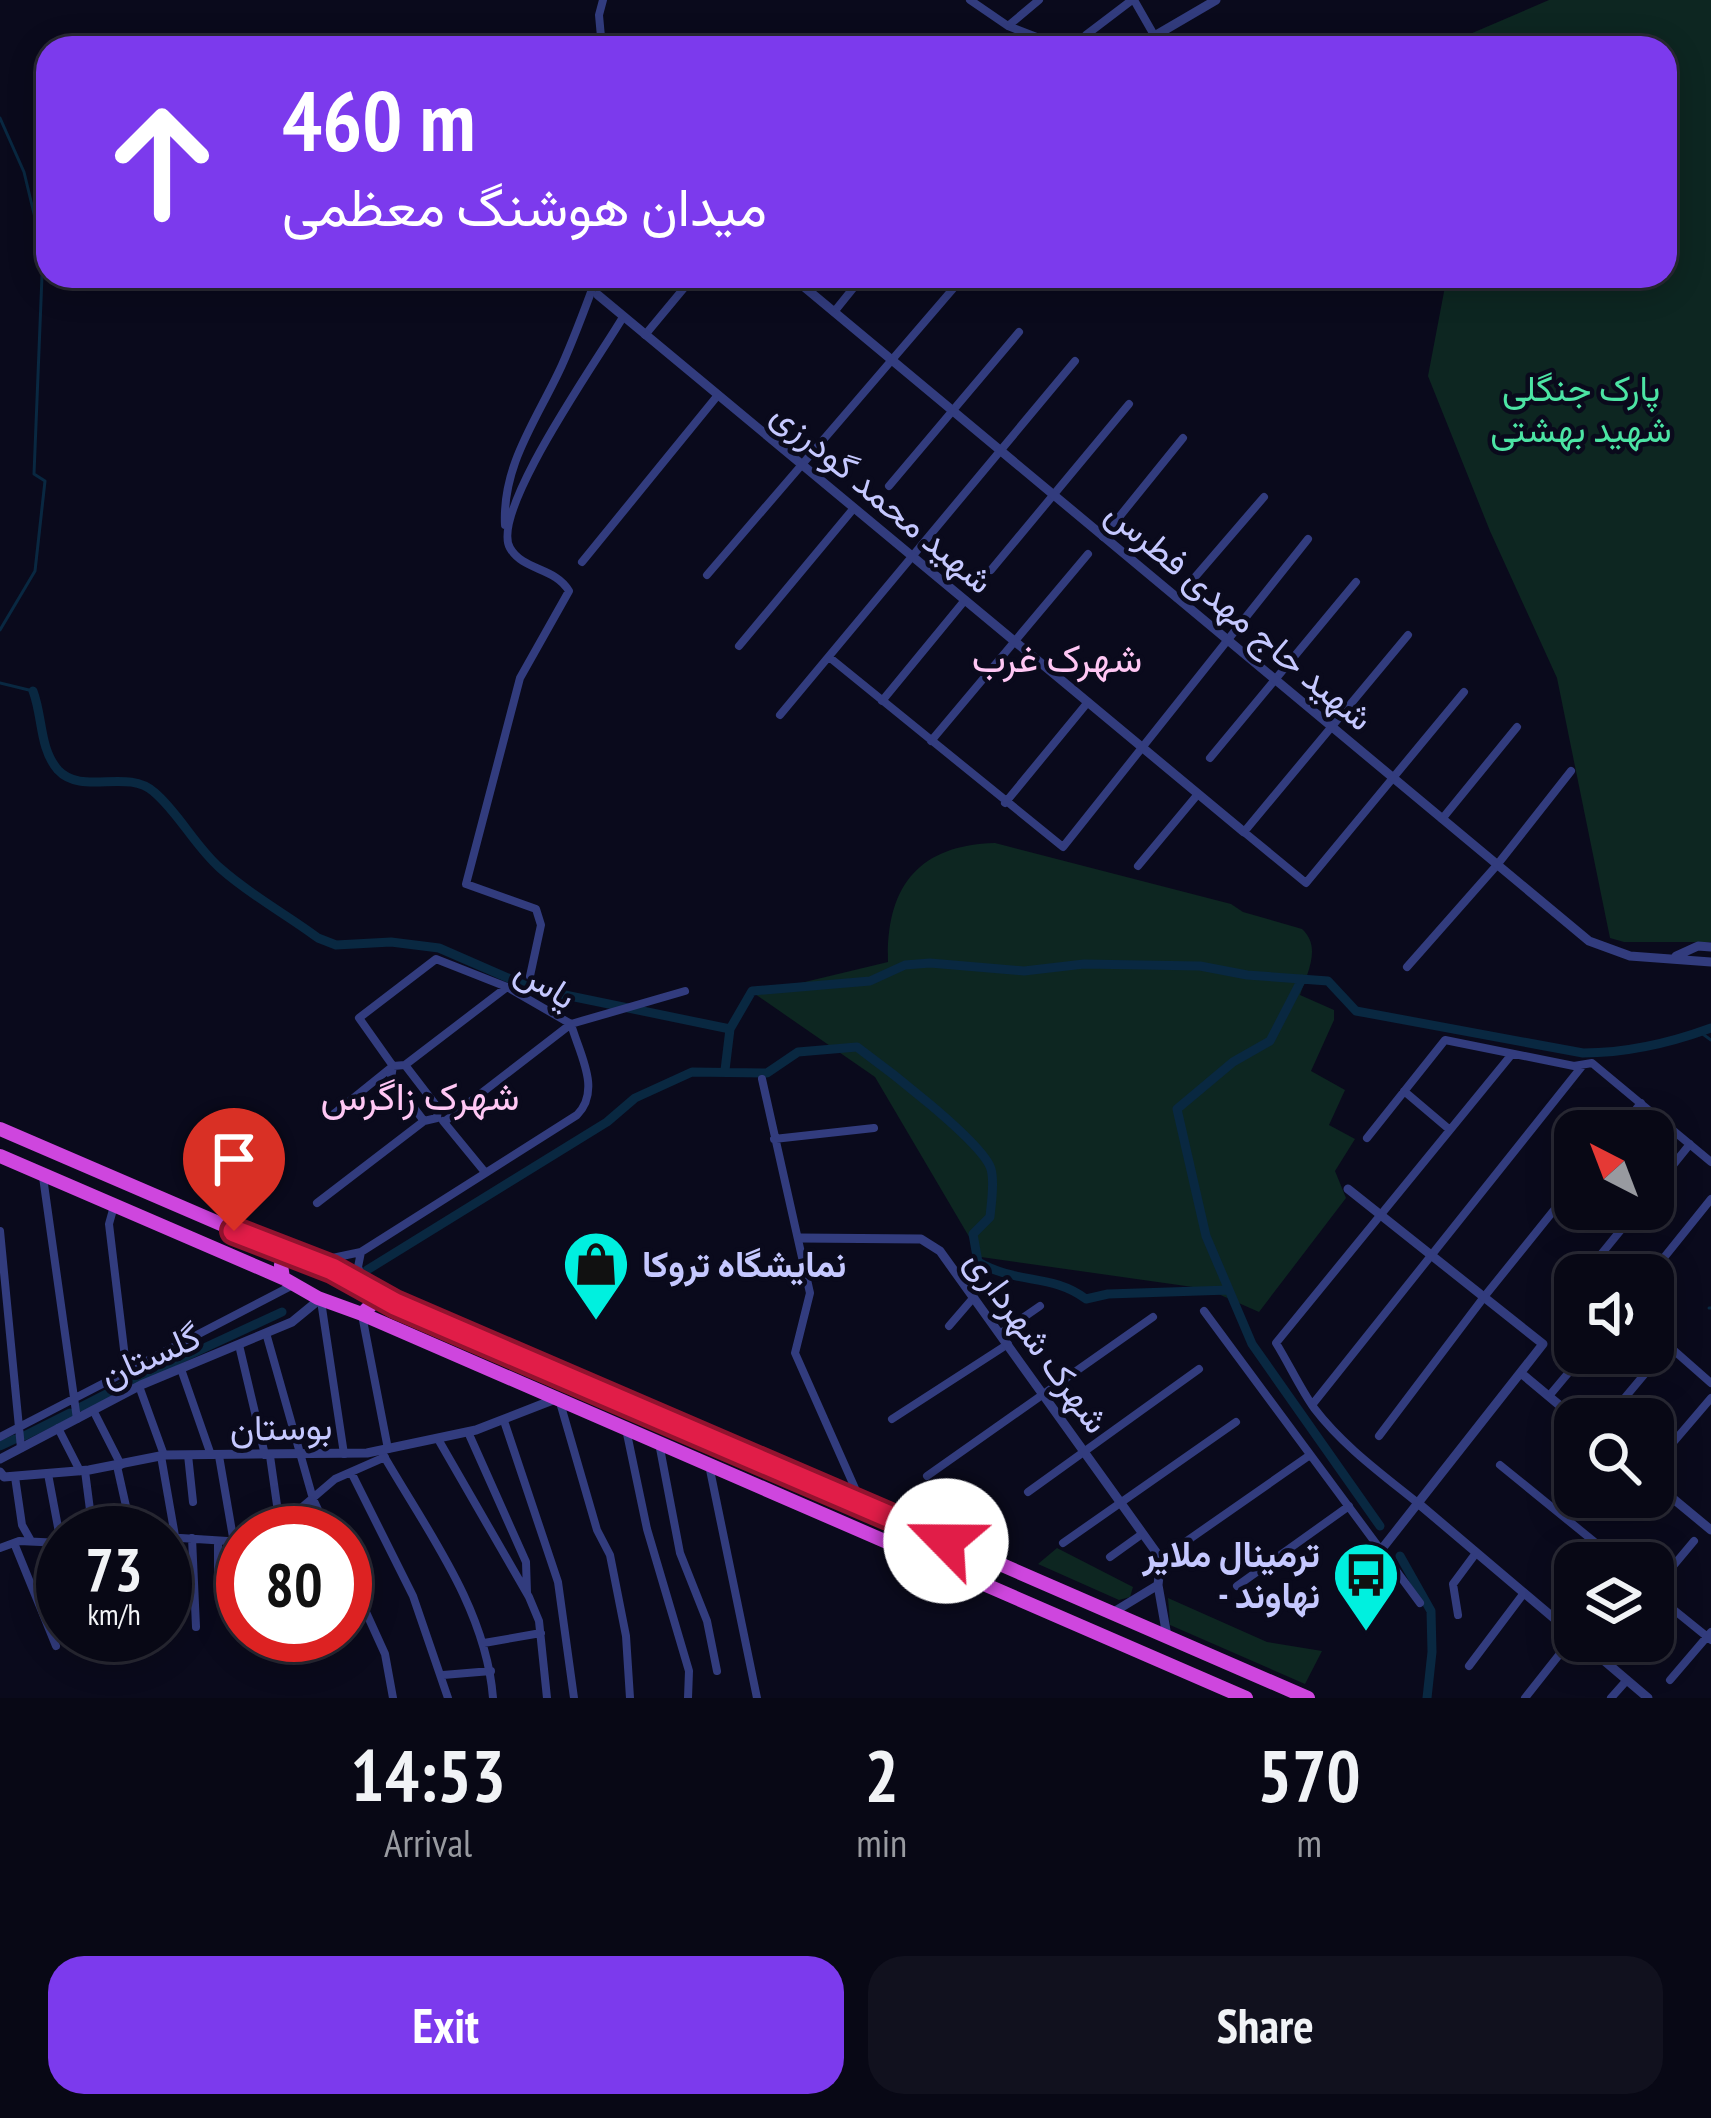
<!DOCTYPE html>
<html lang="en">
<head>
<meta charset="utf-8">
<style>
	:root { --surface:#080815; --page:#11111e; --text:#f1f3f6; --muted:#989aa0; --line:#292934; --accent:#7c3aed }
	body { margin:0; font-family:"PT Sans Narrow",Vazirmatn,sans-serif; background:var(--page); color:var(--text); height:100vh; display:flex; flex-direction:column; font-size:45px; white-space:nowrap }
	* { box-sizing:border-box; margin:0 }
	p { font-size:39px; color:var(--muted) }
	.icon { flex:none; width:66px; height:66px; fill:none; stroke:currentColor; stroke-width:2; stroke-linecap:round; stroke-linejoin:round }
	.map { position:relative; height:1698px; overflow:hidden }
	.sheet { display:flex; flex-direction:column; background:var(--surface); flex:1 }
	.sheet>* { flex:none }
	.guide { position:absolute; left:36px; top:36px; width:1641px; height:252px; border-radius:36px; box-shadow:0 6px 30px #0003,0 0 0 3px var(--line); background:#7c3aed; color:#fff; overflow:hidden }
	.needle { width:78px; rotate:318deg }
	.fabs { position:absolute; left:1554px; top:1110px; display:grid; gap:24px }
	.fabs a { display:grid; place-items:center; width:120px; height:120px; border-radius:24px; background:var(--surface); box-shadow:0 6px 30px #0003,0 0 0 3px var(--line); font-size:60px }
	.speed { position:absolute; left:36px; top:1506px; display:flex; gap:24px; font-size:60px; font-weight:700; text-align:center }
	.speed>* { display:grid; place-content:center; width:156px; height:156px; border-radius:50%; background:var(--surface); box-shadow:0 6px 30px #0003,0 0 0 3px var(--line); line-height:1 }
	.speed small { font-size:30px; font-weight:400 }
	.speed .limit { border:18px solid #d22; background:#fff; color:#111 }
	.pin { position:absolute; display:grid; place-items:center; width:102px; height:102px; color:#fff; margin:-123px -51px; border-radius:50% 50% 50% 0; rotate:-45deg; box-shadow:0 0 12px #0007 }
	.pin .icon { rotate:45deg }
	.me { position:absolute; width:132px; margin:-66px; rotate:293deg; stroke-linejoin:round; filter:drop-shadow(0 0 9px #0008) }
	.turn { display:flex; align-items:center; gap:42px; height:252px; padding:0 48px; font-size:54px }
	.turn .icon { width:156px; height:156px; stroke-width:2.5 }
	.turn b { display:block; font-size:84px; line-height:102px }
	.eta { display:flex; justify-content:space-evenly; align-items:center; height:204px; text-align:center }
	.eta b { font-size:72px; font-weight:800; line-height:84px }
	.cta { display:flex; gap:24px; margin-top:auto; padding:24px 48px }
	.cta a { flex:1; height:138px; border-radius:36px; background:var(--accent); color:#fff; font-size:48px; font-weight:800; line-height:138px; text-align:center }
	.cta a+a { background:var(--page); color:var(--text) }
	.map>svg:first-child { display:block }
	.green { fill:#0d2621 }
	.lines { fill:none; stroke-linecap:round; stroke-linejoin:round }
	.stream { stroke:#092841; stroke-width:3 }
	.canal { stroke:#092841; stroke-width:9 }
	.minor { stroke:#323c7e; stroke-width:8 }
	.tertiary { stroke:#323c7e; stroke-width:9 }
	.trunk { stroke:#ce46de; stroke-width:14 }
	.route-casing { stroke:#92132f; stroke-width:30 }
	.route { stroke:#e11d48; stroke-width:21 }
	.labels { text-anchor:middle; stroke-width:9; stroke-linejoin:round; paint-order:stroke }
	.park-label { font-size:36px; fill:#4ce4a4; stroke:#0a0a1c }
	.street-label { font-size:36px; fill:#c5c8ff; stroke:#0a0a1c }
	.poi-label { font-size:36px; font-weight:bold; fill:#c5c8ff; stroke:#0a0a1c; text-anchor:start }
	.neighbourhood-label { font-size:39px; fill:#ffc7f4; stroke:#0a0a1c }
</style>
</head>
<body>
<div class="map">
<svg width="1711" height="1698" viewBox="0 0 1711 1698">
	<rect width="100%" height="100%" fill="#0a0a1c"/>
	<path class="green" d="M1549 0H1711V942H1624L1610 938 1557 678 1490 531 1428 376 1447 276H1665V48H1468L1470 34Z
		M995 843 1231 904 1243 912 1302 929C1322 947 1307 973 1300 995L1334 1010V1020L1311 1071 1345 1090 1329 1125 1355 1139 1335 1171 1346 1198 1259 1312 1207 1289 981 1257 875 1077 755 994 888 962C886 887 918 845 995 843Z
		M1057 1548 1133 1587 1130 1597 1119 1600 1038 1564Z
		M1168 1598 1267 1642 1322 1651 1305 1684 1170 1625Z"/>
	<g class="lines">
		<path class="stream" d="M0 118 24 172 43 251 34 474 45 481 35 571 0 630
			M0 683 33 691
			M1700 1032 1711 1040
			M1709 1308H1711"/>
		<path class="canal" d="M33 691C43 717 39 748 58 770 82 796 127 768 154 792 178 812 195 846 220 868 250 895 286 914 318 938L336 945 391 942 439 948 531 988 730 1029 752 991 870 981 905 965 930 963 1024 971 1084 964 1200 966 1247 975 1328 981 1356 1011 1583 1053C1627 1053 1670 1043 1711 1028
			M725 1070 730 1029
			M367 1270 607 1122 635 1098 692 1072 767 1073 798 1052 857 1047C883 1066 983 1142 991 1169 995 1183 991 1204 990 1217L973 1234 978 1262C1018 1285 1051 1273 1086 1299L1108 1294 1229 1290 1252 1344 1380 1526
			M1229 1290 1206 1236 1177 1109 1233 1062 1270 1041 1302 979
			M133 1381 282 1312
			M81 1407 122 1386
			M24 1436 70 1413
			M0 1446 15 1439
			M1400 1556 1431 1611 1432 1652 1427 1698"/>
		<path class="minor" d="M970 0 1008 26 1065 48
			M1134 0 1154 35
			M1008 26 1039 0
			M1086 35 1132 0
			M602 48 599 15 603 0
			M834 312 863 276
			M645 335 694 276
			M889 486 1019 332
			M505 525C502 464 538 418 562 365 575 336 586 306 597 276
			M1103 537 1183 438
			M582 562 718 395
			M991 570 1129 404
			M707 575 964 276
			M1177 598 1264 497
			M1408 635 1244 832 1306 883 1464 692
			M739 646 854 508
			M829 657 1063 847 1308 539
			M882 701 965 600
			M780 715 1075 361
			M931 741 1088 554
			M1210 758 1356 582
			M1005 803 1088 702
			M1442 819 1517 727
			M1138 866 1198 794
			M1407 967 1497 865 1571 771
			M530 976 541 925 536 909 466 884 520 678 569 591C555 567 523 571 510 548 489 512 601 355 623 317
			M405 1065 438 1108 437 1118 424 1121 391 1078 393 1066 405 1065 507 987
			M762 1079 810 1293 795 1353 862 1504
			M1404 1091 1450 1130
			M443 1121 484 1171
			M444 1122 571 1024 685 991
			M1619 1131 1641 1103
			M1367 1138 1445 1040 1574 1066 1592 1063 1711 1162
			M774 1139 874 1128
			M43 1177 77 1419
			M1653 1190 1690 1144
			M317 1203 424 1121
			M114 1206 109 1224 129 1391
			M0 1231 21 1448
			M361 1252 358 1267 365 1286
			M318 1261 361 1252 577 1115C602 1090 579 1053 571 1024L507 987 436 959 359 1018 393 1066 331 1116
			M1585 1274 1638 1209
			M1650 1275 1711 1199
			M321 1301 344 1454
			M1204 1311 1420 1603
			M362 1315 388 1449
			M949 1326 974 1297
			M1653 1332 1711 1383
			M266 1333 313 1499 329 1533
			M1001 1333 1040 1306
			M239 1345 265 1455
			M181 1369 211 1455
			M139 1386 164 1455
			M1549 1396 1585 1353
			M559 1399 597 1530 610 1555 626 1636 630 1698
			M1312 1405 1583 1065
			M93 1410 121 1465
			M892 1419 1008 1344
			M1607 1419 1669 1345
			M504 1421 558 1582 574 1698
			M58 1428 80 1471
			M626 1429 647 1529 689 1671 688 1698
			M468 1432 526 1562 527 1593
			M1379 1436 1484 1297 1575 1184
			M0 1437 293 1285
			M438 1439 529 1597 539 1621 547 1698
			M659 1443 680 1553 707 1621 717 1671
			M381 1451C425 1528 486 1607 493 1698
			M188 1455 193 1502
			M161 1456 175 1536
			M219 1456 234 1543
			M270 1456 280 1526
			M709 1465 757 1698
			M1500 1465 1602 1548
			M117 1466 132 1533
			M1653 1466 1711 1398
			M85 1471 93 1533
			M351 1472 413 1596 448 1698
			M48 1474 61 1543
			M927 1476 1153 1317
			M15 1477 22 1525 31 1541
			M1028 1492 1199 1369
			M1419 1504C1382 1474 1343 1446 1314 1408 1300 1388 1289 1364 1276 1343L1512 1054
			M297 1510 303 1533
			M267 1533 280 1526 335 1479 385 1457
			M165 1537 243 1542
			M192 1538 196 1627
			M218 1541V1574
			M14 1543 56 1646
			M1063 1543 1236 1422
			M0 1548 19 1541 62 1543
			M1110 1557 1142 1534
			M1161 1559 1310 1455
			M345 1566 385 1654 393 1698
			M1237 1586 1349 1506
			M1653 1590 1694 1541
			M1653 1593 1711 1640
			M1458 1615 1453 1584 1476 1553
			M99 1635V1640
			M144 1635 145 1639
			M484 1643 541 1633
			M1469 1666 1524 1593
			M443 1675 491 1671
			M1670 1680 1711 1632
			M1525 1698 1574 1636
			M1611 1698 1627 1680"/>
		<path class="tertiary" d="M1134 48 1216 0
			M791 276 1589 941 1630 956 1711 962
			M598 295 1244 832
			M1676 956 1698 946 1711 947
			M1348 1189 1543 1344 1381 1550
			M800 1238 921 1239 940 1251 1161 1559 1158 1585 1167 1636
			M1521 1373 1576 1419
			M0 1459 141 1385 292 1322 320 1299
			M0 1472 4 1477 89 1470 165 1455 367 1453 476 1430 558 1398
			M1653 1482 1711 1530
			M1419 1504 1575 1636
			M1112 1613 1158 1585
			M1581 1641 1648 1698"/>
		<path class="trunk" d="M0 1129 293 1255
			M0 1156 283 1278 318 1298 362 1314 373 1303 372 1291 332 1269 293 1255 281 1265 283 1278
			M372 1291 1308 1698
			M362 1314 1246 1698"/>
	</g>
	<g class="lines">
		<g class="route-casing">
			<path id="route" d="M234 1231 332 1269 395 1304 946 1541"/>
		</g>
		<use href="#route" class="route"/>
	</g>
	<defs>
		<g id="shop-pin" transform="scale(3.45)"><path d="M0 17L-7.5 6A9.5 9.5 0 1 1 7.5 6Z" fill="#00f0df" stroke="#0a0a1c"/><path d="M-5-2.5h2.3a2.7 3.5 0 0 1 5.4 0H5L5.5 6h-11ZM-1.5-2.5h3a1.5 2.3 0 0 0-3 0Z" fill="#111"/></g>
		<g id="bus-pin" transform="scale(3.45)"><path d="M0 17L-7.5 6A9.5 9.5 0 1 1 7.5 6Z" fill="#00f0df" stroke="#0a0a1c"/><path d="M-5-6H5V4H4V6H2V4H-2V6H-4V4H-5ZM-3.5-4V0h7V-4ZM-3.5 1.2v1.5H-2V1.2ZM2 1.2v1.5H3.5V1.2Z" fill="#111"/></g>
	</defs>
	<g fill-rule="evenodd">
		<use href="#shop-pin" x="596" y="1264"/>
		<use href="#bus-pin" x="1366" y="1575"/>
	</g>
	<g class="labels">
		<g class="park-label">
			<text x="1581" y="401">پارک جنگلی<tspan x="1581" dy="41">شهید بهشتی</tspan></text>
		</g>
		<g class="street-label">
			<text transform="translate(883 497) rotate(40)" y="13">شهید محمد گودرزی</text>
			<text transform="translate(1240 615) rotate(40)" y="13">شهید حاج مهدی فطرس</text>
			<text transform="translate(546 983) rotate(32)" y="13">یاس</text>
			<text transform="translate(1038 1341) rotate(54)" y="13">شهرک شهرداری</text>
			<text transform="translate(150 1355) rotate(-24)" y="13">گلستان</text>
			<text transform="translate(281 1427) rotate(-1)" y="13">بوستان</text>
		</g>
		<g class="poi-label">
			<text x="642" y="1277">نمایشگاه تروکا</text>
			<text x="1320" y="1567" text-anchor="end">ترمینال ملایر<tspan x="1320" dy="41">- نهاوند</tspan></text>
		</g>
		<g class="neighbourhood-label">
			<text x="1057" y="672">شهرک غرب</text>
			<text x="420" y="1110">شهرک زاگرس</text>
		</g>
	</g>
</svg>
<div class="fabs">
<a><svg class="needle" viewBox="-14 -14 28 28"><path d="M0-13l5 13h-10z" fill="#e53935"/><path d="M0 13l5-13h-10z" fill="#989aa0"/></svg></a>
<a><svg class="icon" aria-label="sound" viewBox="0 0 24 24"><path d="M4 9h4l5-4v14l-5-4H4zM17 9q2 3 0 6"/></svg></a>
<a><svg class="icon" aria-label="search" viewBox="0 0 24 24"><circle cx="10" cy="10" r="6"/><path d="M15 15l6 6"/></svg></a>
<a><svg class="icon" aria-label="layers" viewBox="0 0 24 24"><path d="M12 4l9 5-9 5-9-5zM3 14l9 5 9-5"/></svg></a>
</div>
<div class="speed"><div>73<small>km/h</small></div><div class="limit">80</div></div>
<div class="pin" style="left:234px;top:1231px;background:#d93025"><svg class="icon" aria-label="arrive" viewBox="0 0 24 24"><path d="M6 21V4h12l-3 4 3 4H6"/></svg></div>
<svg class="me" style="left:946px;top:1541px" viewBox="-20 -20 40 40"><circle r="19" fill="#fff"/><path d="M0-13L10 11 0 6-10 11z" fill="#e11d48"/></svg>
<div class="guide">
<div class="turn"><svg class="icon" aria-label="ahead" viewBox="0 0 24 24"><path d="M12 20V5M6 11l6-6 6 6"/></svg><div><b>460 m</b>میدان هوشنگ معظمی</div></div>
</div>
</div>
<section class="sheet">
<div class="eta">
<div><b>14:53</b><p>Arrival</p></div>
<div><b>2</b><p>min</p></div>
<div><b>570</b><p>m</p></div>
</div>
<div class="cta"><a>Exit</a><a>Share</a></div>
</section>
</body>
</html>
